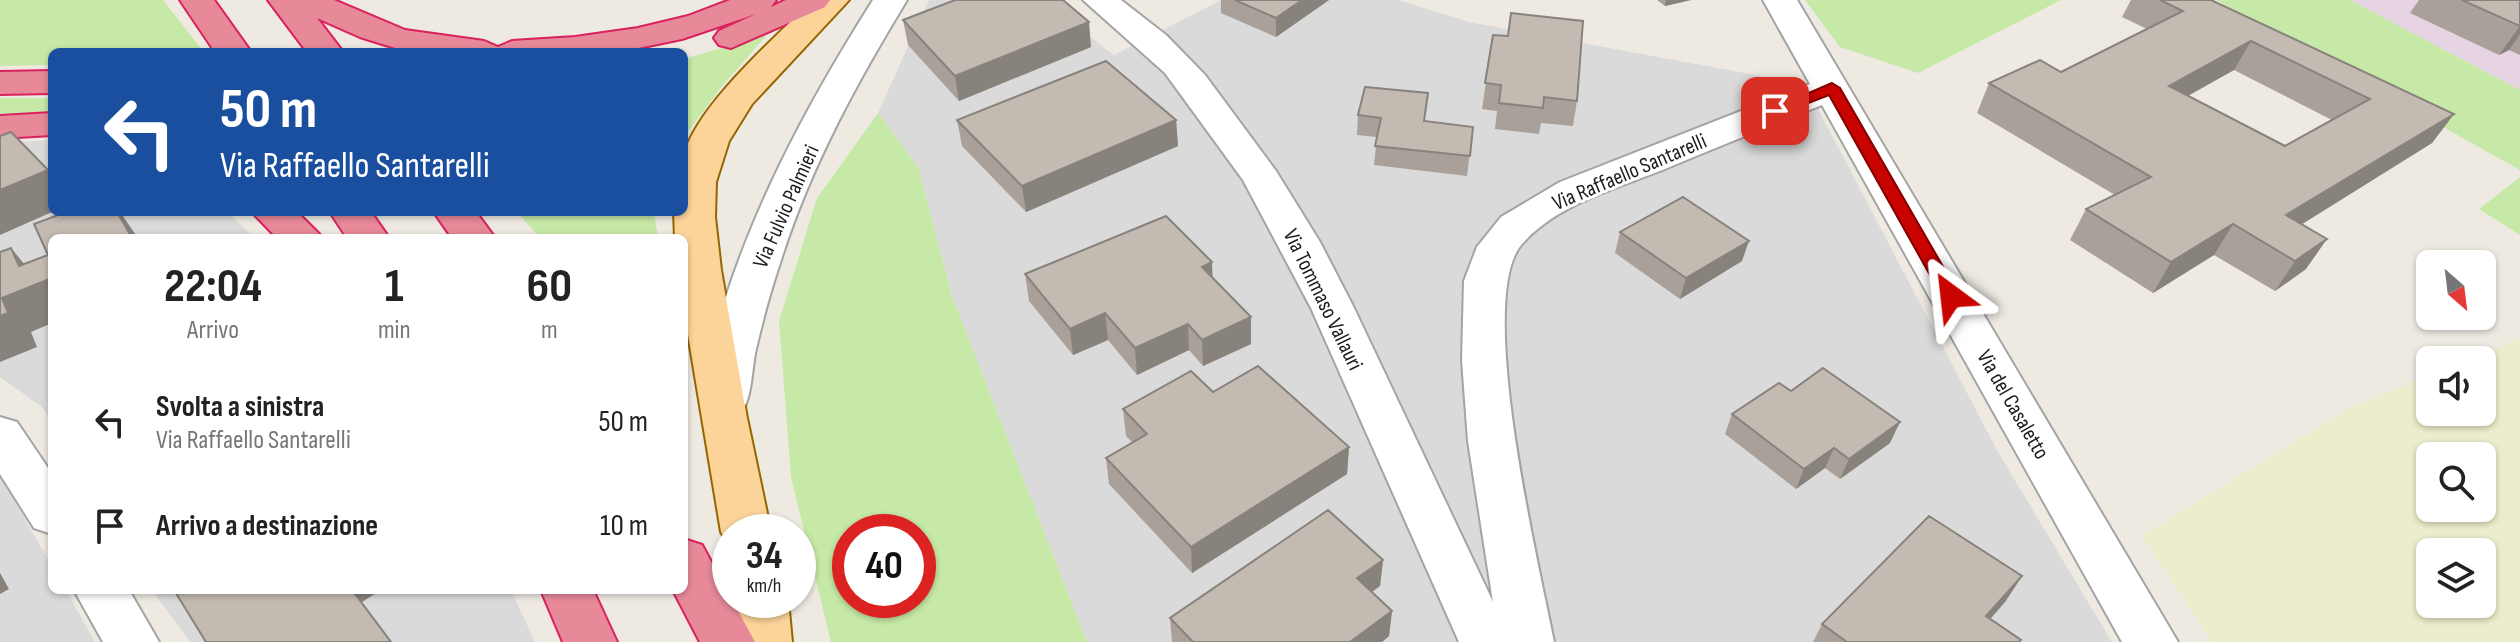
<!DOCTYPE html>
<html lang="it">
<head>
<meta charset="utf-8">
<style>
	:root { --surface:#fff; --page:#f2f2f2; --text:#222; --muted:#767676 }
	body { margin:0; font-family:"Sofia Sans Condensed",sans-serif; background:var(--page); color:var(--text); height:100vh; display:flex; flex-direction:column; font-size:30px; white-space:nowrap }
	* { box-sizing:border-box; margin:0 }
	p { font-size:26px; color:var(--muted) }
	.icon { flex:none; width:44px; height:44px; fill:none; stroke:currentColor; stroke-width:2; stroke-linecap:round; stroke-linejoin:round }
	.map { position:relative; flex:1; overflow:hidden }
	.panel { position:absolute; left:48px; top:234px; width:640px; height:360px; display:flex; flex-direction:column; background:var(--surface); border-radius:12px; box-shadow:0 2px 6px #0004 }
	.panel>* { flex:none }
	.hud { position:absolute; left:48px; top:48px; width:640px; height:168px; border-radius:12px; box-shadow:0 2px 6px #0004; background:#1a4fa0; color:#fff; overflow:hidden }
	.needle { width:52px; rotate:152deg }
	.buttons { position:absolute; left:2416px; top:250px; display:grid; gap:16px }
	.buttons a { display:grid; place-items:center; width:80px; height:80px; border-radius:12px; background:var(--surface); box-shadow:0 2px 6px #0004; font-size:40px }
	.speed { position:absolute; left:712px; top:514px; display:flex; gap:16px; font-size:40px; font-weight:700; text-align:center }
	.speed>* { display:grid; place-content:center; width:104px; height:104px; border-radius:50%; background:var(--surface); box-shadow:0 2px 6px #0004; line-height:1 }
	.speed small { font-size:20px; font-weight:400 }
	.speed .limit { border:12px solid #d22; background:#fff; color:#111 }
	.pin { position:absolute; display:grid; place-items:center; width:68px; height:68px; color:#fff; margin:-34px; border-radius:16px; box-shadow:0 4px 12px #0006 }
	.me { position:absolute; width:88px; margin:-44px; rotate:330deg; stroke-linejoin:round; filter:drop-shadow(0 0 6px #0008) }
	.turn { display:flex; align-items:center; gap:28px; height:168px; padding:0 40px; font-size:36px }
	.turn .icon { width:104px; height:104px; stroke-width:2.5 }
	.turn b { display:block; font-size:56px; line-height:68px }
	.eta { display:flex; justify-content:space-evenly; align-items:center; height:136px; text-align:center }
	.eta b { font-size:48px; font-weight:700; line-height:56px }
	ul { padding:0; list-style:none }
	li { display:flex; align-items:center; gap:24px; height:104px; padding:0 40px }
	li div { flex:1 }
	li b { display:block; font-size:30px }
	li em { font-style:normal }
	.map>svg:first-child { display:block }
	.residential { fill:#dbdada }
	.industrial { fill:#e7d4e3 }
	.farmland { fill:#ebedcd; fill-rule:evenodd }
	.grass { fill:#c7e9a7; fill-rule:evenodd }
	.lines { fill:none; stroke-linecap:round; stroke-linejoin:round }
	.minor-casing { stroke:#a4a4a4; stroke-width:4 }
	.major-casing { stroke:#956600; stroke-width:4 }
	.highway-casing { stroke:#d9225e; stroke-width:4 }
	.minor { fill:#fff; fill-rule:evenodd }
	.major { fill:#fcd399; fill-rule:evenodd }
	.highway { fill:#e78999; fill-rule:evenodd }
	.wall { fill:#a8a099; fill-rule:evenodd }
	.shaded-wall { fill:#88827d }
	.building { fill:#c3bab2; stroke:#88827d; stroke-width:2; fill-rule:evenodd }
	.route { fill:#c90300; stroke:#830200; stroke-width:2 }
	.labels { text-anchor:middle; stroke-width:6; stroke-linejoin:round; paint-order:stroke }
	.street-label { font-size:22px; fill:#1d1d1d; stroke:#fff }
</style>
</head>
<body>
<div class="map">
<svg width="2520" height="642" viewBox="0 0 2520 642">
	<rect width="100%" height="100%" fill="#eeeae2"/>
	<path class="residential" d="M929 0H1041L1114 55 1221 0H1398L1469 22 1805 84 1998 452 2112 642H1087L952 296 918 167 878 113Z
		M52 140V212H227L255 238H52V423L42 407 0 377V143Z
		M0 476 52 566V590H66L95 642H0Z
		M152 590H511L535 642H190Z"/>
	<path class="industrial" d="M2350 0H2520V90Z"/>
	<path class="farmland" d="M2520 338V642H2212L2142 536 2351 407 2430 375V412H2482V360H2466ZM2430 456H2482V508H2430ZM2430 552H2482V604H2430Z"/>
	<path class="grass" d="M0 0H163L204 52H52V65L0 66Z
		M1805 0H2061L1918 73 1840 47Z
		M2216 0H2350L2520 90V170Z
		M767 35 723 85 684 137V59Z
		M0 98H52V115L38 113 0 119Z
		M878 113 918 167 952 296 1087 642H831L791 477 779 321 817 198ZM918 532V600H850V532Z
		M2520 177V235L2479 209Z
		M517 212H654L658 238H540Z"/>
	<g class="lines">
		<g class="minor-casing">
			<path id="minor" d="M873 0H907C857 82 810 168 781 260 771 289 763 319 756 349 751 371 753 394 741 414L725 419 709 414C697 393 708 360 714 337 747 216 806 106 873 0Z
				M1083 0H1121L1166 35 1205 75 1276 171 1320 242 1354 308 1493 602 1468 441 1462 360 1464 281 1477 247 1501 217 1560 182 1810 84 1763 0H1797L2178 642H2122L1822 105C1770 126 1717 147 1665 169 1617 188 1557 204 1522 244 1474 298 1540 569 1554 642H1459L1311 308 1243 180 1165 73Z
				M0 417 17 422 52 474V534L34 528 0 474Z
				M74 590H129L159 642H103Z"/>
		</g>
		<g class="major-casing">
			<path id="major" d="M813 0H849L752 104 729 141 716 182 715 217 721 270 747 418 771 532H730V547L721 532 684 310V238H675L674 212H684C684 195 680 173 684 156 695 107 777 36 813 0Z
				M734 600H788L792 642H738Z"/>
		</g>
		<g class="highway-casing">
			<path id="highway" d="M180 0H214L251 52H215Z
				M268 0H334L405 30 484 41 498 47 512 41 575 37 638 28 688 16 730 0H776L771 7 786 0H830L825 7 731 48 719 45 714 38 719 31 756 14 682 39 619 52H408L360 37 317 18 343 52H307Z
				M52 71V93L0 94V72Z
				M52 113V135L0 138V116Z
				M252 212H297L323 238H277Z
				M330 212H371L389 238H347Z
				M434 212H476L495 238H452Z
				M684 539 702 545 755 642H700L673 590H684Z
				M541 590H593L617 642H563Z"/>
		</g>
		<use href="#minor" class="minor"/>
		<use href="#major" class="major"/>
		<use href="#highway" class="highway"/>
	</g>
	<path class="wall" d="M1221 0H1329L1276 37 1221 13Z
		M1657 0H1691L1665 6Z
		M2131 0H2211L2454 114 2432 143 2301 224 2306 269 2275 291 2214 255 2153 293 2070 240 2086 209 2115 195 1977 113 1989 83 2061 72 2147 29 2122 17ZM2234 70 2332 120 2285 146 2188 96Z
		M2419 0H2520V55L2509 50 2499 55 2410 13Z
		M903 20 1091 47 959 101 908 45Z
		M1493 35 1577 101 1573 126 1541 123 1539 134 1495 129 1497 111 1482 109Z
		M1358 115 1473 127 1467 176 1374 165 1377 137 1357 135Z
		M957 120H1176L1178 146 1026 212 962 146Z
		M1620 232 1742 261 1680 299 1615 253Z
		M1025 274 1212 277 1251 344 1203 366 1189 350 1137 375 1108 340 1073 355 1029 301Z
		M1791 391 1890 443 1840 479 1825 468 1796 489 1725 434 1732 414Z
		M1213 392 1349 447 1347 474 1192 573 1109 484 1106 458 1132 442 1126 436 1123 409Z
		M1383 560 1380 586 1372 592 1392 611 1389 636 1382 642H1172L1170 618Z
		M2022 576 2005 602 1990 619 2019 642H1813L1822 624Z"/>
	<path class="shaded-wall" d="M1302 0H1329L1276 37V18Z
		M1666 0H1691L1665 6Z
		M1089 22 1091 47 959 101 955 76Z
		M2520 26V34L2509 50 2499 55Z
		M2251 41 2234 70 2153 115 2169 86Z
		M2454 114 2432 143 2267 246 2286 215Z
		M1176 120 1178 146 1026 212 1022 186Z
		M48 170 52 175V212L0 235V190Z
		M117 212H120L138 238H132Z
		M2233 224 2214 255 2153 293 2171 262Z
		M2327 239 2306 269 2275 291 2295 261Z
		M1749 241 1742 261 1680 299 1686 278Z
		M11 248 39 282 52 278V323L31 332 37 347 0 362V316L2 298 19 266Z
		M1212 262 1213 289 1202 267Z
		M1105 313 1108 340 1073 355 1070 329Z
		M1251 317V344L1203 366 1202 340Z
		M1188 324 1189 350 1137 375 1135 348Z
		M1900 422 1890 443 1840 479 1849 459Z
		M1349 447 1347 474 1192 573 1191 547Z
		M1834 448 1825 468 1796 489 1804 469Z
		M1383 560 1380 586 1355 604 1357 578Z
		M0 573 9 589 0 594Z
		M2022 576 2005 602 1970 642 1986 616Z
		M352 590H377L378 592 362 602 392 642Z
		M1392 611 1389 636 1382 642H1350Z"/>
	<path class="building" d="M955 0H1063L1089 22 955 76 903 20Z
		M1235 0H1302L1276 18Z
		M2160 0H2211L2454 114 2286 215 2327 239 2295 261 2233 224 2171 262 2086 209 2151 177 1989 83 2040 60 2061 72 2183 11ZM2251 41 2370 99 2285 146 2169 86Z
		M2462 0H2520V26Z
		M1511 13 1583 21 1577 101 1544 97 1543 108 1499 103 1501 85 1485 83 1493 35 1508 36Z
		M1106 61 1176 120 1022 186 957 120Z
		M1365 87 1428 93 1424 121 1473 127 1470 156 1375 146 1381 118 1358 115Z
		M11 132 48 170 0 190V136Z
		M1683 197 1749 241 1686 278 1620 232Z
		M66 212H117L132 238H52V278L2 298 8 313 0 316V252L11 248 19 266 48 255 34 224Z
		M1166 216 1212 262 1202 267 1251 317 1202 340 1188 324 1135 348 1105 313 1070 329 1025 274Z
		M1258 366 1349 447 1191 547 1106 458 1147 434 1123 409 1191 371 1213 392Z
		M1823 368 1900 422 1849 459 1834 448 1804 469 1732 414 1779 383 1791 391Z
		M1328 510 1383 560 1357 578 1392 611 1350 642H1193L1170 618Z
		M1929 516 2022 576 1986 616 2021 640 2019 642H1847L1822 624Z
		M174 590H352L391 642H206Z"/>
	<path class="route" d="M1832 83 1840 88 1960 296 1957 300H1944L1829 95 1780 114H1770L1767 111Z"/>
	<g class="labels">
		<g class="street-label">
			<text transform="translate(1629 171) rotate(-23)" y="8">Via Raffaello Santarelli</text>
			<text transform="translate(785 206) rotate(-66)" y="8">Via Fulvio Palmieri</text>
			<text transform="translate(1324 299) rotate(64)" y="8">Via Tommaso Vallauri</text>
			<text transform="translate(2014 404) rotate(60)" y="8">Via del Casaletto</text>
		</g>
	</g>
</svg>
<div class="buttons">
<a><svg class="needle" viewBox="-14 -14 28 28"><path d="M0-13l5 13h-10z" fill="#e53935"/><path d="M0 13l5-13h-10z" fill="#767676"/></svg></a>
<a><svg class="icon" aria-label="sound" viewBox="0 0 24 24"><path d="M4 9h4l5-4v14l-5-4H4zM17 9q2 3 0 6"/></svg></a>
<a><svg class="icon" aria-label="search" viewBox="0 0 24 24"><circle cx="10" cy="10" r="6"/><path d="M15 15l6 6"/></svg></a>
<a><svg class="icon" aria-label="layers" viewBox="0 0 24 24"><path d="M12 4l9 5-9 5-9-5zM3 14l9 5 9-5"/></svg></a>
</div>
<div class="speed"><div>34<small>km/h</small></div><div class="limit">40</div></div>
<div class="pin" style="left:1775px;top:111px;background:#d93025"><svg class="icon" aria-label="arrive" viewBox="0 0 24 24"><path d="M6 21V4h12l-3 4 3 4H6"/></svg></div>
<svg class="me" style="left:1951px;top:296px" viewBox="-20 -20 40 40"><path d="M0-17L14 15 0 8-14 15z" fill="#c90300" stroke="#fff" stroke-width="4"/></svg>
<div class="hud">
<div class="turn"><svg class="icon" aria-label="left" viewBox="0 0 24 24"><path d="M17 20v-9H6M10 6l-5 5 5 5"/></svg><div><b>50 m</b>Via Raffaello Santarelli</div></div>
</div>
<section class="panel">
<div class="eta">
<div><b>22:04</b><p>Arrivo</p></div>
<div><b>1</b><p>min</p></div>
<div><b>60</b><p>m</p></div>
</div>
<ul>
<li><svg class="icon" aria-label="left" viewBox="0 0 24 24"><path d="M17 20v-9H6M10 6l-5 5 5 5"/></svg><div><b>Svolta a sinistra</b><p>Via Raffaello Santarelli</p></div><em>50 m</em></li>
<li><svg class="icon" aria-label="arrive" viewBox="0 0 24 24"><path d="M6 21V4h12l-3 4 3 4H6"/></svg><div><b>Arrivo a destinazione</b></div><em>10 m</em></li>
</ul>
</section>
</div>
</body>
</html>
